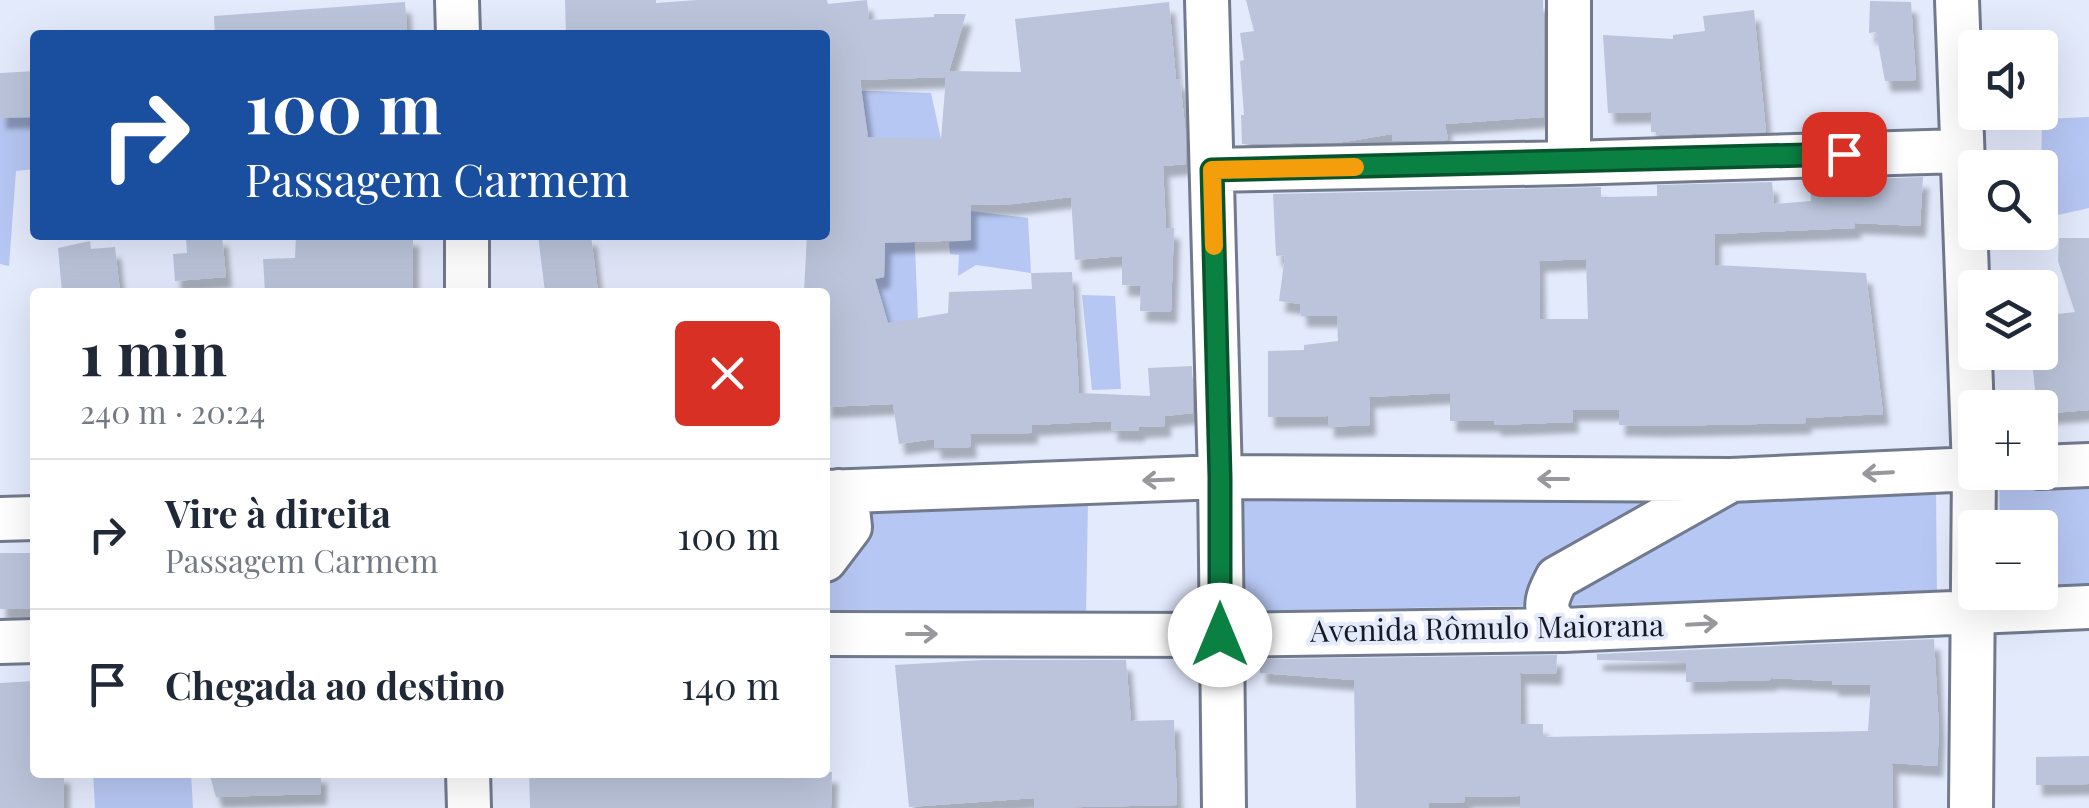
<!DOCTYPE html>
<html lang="pt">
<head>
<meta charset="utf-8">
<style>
	:root { --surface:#fff; --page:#f2f2f3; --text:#1f2937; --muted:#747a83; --line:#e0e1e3 }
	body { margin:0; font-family:"Playfair Display",serif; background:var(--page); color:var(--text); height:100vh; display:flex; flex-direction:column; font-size:38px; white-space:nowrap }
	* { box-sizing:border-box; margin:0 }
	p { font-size:32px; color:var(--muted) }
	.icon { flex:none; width:55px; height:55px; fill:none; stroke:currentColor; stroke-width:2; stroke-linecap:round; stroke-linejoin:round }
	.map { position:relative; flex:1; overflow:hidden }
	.drawer { position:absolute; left:30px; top:288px; width:800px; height:490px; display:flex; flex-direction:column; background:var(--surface); border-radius:10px; box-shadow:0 10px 40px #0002 }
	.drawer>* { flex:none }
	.banner { position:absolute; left:30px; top:30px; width:800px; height:210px; border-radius:10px; box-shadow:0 10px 40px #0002; background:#1a4fa0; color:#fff; overflow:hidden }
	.controls { position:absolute; left:1958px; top:30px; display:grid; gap:20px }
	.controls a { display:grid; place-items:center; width:100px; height:100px; border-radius:10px; background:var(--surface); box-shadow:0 10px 40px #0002; font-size:50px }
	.pin { position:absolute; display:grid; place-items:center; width:85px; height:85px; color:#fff; margin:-42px; border-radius:20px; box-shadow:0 5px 15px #0006 }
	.me { position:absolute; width:110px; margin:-55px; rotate:0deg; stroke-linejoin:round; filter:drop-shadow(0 0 8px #0008) }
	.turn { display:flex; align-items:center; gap:35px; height:210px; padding:0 50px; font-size:45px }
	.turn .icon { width:130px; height:130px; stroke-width:2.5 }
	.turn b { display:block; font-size:70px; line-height:85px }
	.round { display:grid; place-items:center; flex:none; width:105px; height:105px; border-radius:10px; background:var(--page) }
	.overview { display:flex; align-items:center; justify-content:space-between; height:170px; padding:0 50px }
	h1 { font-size:60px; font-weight:700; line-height:75px }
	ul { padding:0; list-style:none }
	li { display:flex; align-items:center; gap:30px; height:150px; padding:0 50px; border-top:2px solid var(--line) }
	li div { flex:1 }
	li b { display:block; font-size:38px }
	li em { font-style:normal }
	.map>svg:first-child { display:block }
	.green { fill:#b6c7f3 }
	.building { fill:#bbc4da; fill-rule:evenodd; filter:url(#shadow) }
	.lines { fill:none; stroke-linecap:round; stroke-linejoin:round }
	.minor-casing { stroke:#727a8e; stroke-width:48 }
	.minor { stroke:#fff; stroke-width:42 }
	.oneway { stroke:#97989c }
	.route-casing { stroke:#07532c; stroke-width:25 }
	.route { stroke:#0b8043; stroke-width:18 }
	.slow { stroke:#f59e0b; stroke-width:18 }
	.labels { text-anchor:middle; stroke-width:8; stroke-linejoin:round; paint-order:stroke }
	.street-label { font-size:30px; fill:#171a22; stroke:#e3eafc }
</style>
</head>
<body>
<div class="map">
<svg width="2089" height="808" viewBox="0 0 2089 808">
	<defs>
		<filter id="shadow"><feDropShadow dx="6" dy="11" stdDeviation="2.5" flood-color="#0004"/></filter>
	</defs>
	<rect width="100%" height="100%" fill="#e3eafc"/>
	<path class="green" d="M842 90 931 93 941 139 840 147Z
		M0 109H35V169L16 171 9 266 0 264Z
		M2089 117V208L2040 219 2042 119Z
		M971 211 1028 218 1031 273 976 265 958 276 959 255 950 254 949 242 971 240Z
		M914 225 918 318 895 334 863 309V281L884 276 885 229Z
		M1082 295 1115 296 1121 389 1092 390Z
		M2089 476V587L2040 588V528L2000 527 1999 477Z
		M1936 486 1937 598 1240 611 1243 488Z
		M1088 501 1086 616H825V505Z
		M93 773H191L193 808H95Z"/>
	<path class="building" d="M565 0H656V3L696 0H827L828 4 867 0 869 20 934 17V14H966L949 71 1021 72 1015 19 1169 2 1176 79H1180L1185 127 1186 164 1163 166 1166 228H1174L1171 312 1140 311 1141 286 1122 285V256L1075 260 1071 197 1014 204 971 205V240L885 243 884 277 875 279 888 323 948 313 949 292 1032 289 1031 273 1072 272 1079 393 1150 396 1148 368 1192 366 1193 413 1165 416V426L1139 427 1138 431 1111 430 1112 421 1032 425V433L970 434 971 447 935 448 934 439 899 444 893 404 825 407V292H804L807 235H825V35H566ZM946 77 941 139 868 137 860 80Z
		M1246 0H1543L1544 117 1445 124 1448 140 1392 141V134L1344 142 1242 144 1241 115H1244L1240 61 1244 60 1240 33 1254 31Z
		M1870 1 1911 2 1916 80 1885 81 1876 32 1869 33Z
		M405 2 407 30 369 32V35H215L214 16Z
		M1754 10 1766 132 1656 135V132H1651V112L1608 113 1603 35 1673 39V35L1705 31 1703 16Z
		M35 71V117L0 118V73Z
		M1923 177 1920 226 1855 223V228L1715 234V265L1866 273 1883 414 1805 418 1806 423 1659 426 1619 425V410H1572L1573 422 1495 425 1494 421H1450V393L1369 397 1370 425 1328 427V416L1268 417V351L1304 350V345L1338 341 1337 316H1301L1300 304 1279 301 1285 255 1276 256 1273 194 1601 187V197L1657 196V185L1772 182 1774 204 1811 201 1810 181ZM1586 259 1588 319H1540L1539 261Z
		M222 235 226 277 175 281 173 254 187 253 186 238Z
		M296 235H413V292H265L263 259 295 258Z
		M538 235H591L598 292H545Z
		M2059 238H2089V410L2040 414V408H2037L2031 352H2040V316L2075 312 2058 261Z
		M90 241 91 249 115 247 120 292H62L58 248Z
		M0 553H35V609H0Z
		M1934 639 1939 730 1937 766 1892 763 1893 808H1520V796L1465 797V802L1429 803V808H1356L1354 680 1260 673V660L1267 659 1557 655 1556 674 1520 673 1521 724H1543V737L1868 731 1871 685H1832V681L1771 678V680L1686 682V662L1597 660V654Z
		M983 660H1126L1131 721 1174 720 1177 805 1035 808 1034 798 909 807 895 665Z
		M35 681V772H64V808H0V683Z
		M2089 756V784L2036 785V757Z
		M209 772H321V794L216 797Z
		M529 772H832L831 808H530Z"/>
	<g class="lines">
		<g class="minor-casing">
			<path id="minor" d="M457 0 458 35
				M1207 0 1220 477 1224 808
				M1957 0 1974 469 1971 808
				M1569 163V0
				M1212 170 1569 163 1961 151
				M467 235V292
				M2040 467 2089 465
				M825 492 1220 477 1731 480 1975 469
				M0 519 35 518
				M825 560 850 527 848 509 838 491
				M1563 630C1541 613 1545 601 1557 578L1726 483
				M825 634 1220 635 1563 630 2089 607
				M0 642 35 641
				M468 772 469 808"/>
		</g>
		<use href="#minor" class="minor"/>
	</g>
	<defs><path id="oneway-shaft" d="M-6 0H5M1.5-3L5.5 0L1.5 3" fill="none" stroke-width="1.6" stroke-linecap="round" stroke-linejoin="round" transform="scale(2.5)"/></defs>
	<g class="oneway">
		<use href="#oneway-shaft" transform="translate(1878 473) rotate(177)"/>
		<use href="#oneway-shaft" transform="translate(1553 479) rotate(-180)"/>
		<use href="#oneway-shaft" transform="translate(1158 480) rotate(178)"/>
		<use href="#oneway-shaft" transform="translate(1702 624) rotate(-3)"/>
		<use href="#oneway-shaft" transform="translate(922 634)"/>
	</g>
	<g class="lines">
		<g class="route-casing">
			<path id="route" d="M1220 635V477L1212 170 1844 154"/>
		</g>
		<use href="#route" class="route"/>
		<path class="slow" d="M1214 246 1212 170 1355 167"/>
	</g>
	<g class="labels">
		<g class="street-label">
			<text transform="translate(1487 629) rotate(-1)" y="10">Avenida Rômulo Maiorana</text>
		</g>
	</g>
</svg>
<div class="controls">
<a><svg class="icon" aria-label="sound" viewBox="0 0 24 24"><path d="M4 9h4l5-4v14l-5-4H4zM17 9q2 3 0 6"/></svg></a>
<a><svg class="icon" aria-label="search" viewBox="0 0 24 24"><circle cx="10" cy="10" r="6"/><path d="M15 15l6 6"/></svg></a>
<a><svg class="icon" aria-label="layers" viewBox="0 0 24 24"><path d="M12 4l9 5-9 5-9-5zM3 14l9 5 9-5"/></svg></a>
<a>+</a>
<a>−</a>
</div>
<div class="pin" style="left:1844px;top:154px;background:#d93025"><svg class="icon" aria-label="arrive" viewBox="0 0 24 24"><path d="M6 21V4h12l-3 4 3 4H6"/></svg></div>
<svg class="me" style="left:1220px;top:635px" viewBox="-20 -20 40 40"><circle r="19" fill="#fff"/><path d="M0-13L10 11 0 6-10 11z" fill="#0b8043"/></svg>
<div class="banner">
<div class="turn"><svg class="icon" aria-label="right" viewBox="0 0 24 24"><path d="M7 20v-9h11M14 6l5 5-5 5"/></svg><div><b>100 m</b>Passagem Carmem</div></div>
</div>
<section class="drawer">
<div class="overview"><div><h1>1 min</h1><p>240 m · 20:24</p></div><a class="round" style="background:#d93025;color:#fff"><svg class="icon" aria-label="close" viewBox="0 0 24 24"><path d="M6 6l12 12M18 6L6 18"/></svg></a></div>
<ul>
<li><svg class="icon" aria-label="right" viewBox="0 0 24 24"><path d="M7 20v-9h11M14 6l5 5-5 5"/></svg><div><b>Vire à direita</b><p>Passagem Carmem</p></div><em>100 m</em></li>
<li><svg class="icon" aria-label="arrive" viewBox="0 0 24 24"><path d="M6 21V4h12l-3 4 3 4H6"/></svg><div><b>Chegada ao destino</b></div><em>140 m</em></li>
</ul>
</section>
</div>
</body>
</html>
